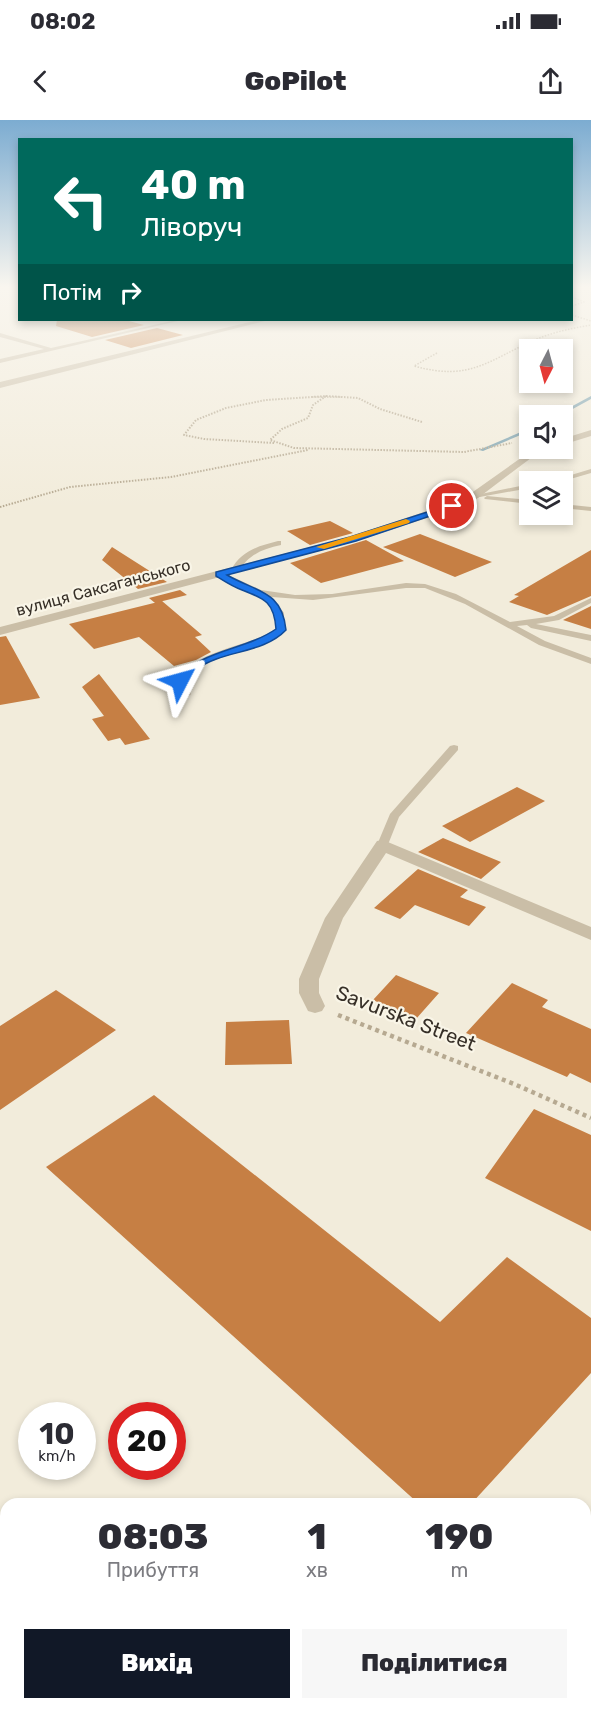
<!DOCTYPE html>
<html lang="uk">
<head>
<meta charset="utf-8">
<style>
	:root { --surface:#fff; --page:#f7f7f7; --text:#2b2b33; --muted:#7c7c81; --accent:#111827 }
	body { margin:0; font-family:Rubik,sans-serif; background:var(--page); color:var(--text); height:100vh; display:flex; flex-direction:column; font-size:22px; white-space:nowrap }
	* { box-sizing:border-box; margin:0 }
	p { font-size:20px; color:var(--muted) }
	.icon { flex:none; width:33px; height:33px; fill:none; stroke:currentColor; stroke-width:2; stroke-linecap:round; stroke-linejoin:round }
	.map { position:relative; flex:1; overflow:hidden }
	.drawer { position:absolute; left:0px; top:1378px; width:591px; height:212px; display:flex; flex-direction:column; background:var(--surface); border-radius:18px 18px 0 0; box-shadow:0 3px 9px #0003 }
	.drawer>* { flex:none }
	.guide { position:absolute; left:18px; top:18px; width:555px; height:183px; border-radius:0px; box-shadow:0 3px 9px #0003; background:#00695c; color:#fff; overflow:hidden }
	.needle { width:39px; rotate:186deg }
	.tools { position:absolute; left:519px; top:219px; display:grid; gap:12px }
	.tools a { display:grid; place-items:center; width:54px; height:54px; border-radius:0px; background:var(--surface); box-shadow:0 3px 9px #0003; font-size:30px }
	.speed { position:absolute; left:18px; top:1282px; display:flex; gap:12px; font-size:30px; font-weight:700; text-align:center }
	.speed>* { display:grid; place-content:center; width:78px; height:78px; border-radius:50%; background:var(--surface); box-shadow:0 3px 9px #0003; line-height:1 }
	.speed small { font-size:15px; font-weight:400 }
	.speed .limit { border:9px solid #d22; background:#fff; color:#111 }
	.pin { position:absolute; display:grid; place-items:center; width:51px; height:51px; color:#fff; margin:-26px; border:3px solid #fff; border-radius:50%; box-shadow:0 2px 6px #0007 }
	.me { position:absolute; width:66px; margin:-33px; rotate:51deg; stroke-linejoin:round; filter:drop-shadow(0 0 4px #0008) }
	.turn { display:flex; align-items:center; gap:21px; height:126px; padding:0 24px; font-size:27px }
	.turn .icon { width:78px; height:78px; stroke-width:2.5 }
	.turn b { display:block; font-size:42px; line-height:51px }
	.then { display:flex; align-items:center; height:57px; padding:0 24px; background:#0003; gap:12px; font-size:22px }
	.eta { display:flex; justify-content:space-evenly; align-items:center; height:102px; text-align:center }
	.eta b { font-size:36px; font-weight:800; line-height:42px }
	.primary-button { display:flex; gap:12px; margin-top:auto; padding:12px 24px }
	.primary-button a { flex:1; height:69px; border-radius:0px; background:var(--accent); color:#fff; font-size:24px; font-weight:800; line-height:69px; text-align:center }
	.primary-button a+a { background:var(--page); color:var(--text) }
	.status { display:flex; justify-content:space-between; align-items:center; height:42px; padding:0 30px; background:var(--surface); direction:ltr }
	.status svg { height:16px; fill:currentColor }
	header { display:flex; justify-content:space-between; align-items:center; height:78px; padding:0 24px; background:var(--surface); font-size:27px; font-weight:800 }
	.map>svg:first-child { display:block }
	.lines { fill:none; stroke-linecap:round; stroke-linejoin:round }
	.stream { fill:#7aa1af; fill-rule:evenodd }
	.building { fill:#c67f44 }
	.path-far2 { stroke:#b6a991; stroke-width:1.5; stroke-dasharray:1.5 1.5; stroke-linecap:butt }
	.path-far1 { stroke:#b6a991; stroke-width:2; stroke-dasharray:1.5 1.5; stroke-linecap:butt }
	.path { stroke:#b6a991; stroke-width:4.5; stroke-dasharray:4 4; stroke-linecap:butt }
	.lane { fill:#cabea7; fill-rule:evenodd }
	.street { fill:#cabea7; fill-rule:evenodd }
	.route { fill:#1a73e8; stroke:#114b97; stroke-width:1.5 }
	.slow { fill:#f59e0b }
	.labels { text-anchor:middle; stroke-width:4.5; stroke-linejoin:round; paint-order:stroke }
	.far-street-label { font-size:16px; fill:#362f27; stroke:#f9f5e7 }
	.street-label { font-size:20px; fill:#362f27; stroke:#f9f5e7 }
</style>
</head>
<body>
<div class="status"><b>08:02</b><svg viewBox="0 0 49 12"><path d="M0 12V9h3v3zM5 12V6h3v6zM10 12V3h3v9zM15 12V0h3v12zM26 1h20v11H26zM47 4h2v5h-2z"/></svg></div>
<header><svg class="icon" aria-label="back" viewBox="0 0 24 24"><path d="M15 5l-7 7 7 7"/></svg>GoPilot<svg class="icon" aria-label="share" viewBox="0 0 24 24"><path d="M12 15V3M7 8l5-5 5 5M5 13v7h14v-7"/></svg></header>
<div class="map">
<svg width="591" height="1589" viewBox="0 0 591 1589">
	<rect width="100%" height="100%" fill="#f2ecdb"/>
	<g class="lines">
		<path class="stream" d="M591 276V279L560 296H554Z
			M530 308V311L483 331 479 330Z"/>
	</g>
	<path class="building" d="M57 200H125L144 205 92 217 56 206Z
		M157 208 183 215 131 228 105 220Z
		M330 401 353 413 310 425 287 411Z
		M420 414 492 442 455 457 383 427Z
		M366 420 404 441 321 463 290 443Z
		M112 427 167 462 138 469 102 440Z
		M591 430V476L547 495 509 482 519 476 514 475Z
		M180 470 187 475 155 483 149 478Z
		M162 481 202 515 195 517 211 532 196 540 174 546 139 517 94 529 69 504Z
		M591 486V509L563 500Z
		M6 516 40 578 0 585V517Z
		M99 554 150 619 125 625 120 618 108 621 92 599 104 596 82 567Z
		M517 667 545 681 470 722 442 706Z
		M443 718 501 742 481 759 418 732Z
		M418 749 468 770 460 777 486 787 469 806 415 785 400 799 374 788Z
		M396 855 439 873 416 899 373 880Z
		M512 863 548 880 542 887 591 909V963L570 953 567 957 466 913Z
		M56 870 116 910 0 990V906Z
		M289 900 292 944 225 945 226 902Z
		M154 975 440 1202 507 1137 591 1198V1253L471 1384H419L46 1047Z
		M534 989 591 1015V1111L485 1058Z"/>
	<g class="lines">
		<path class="path-far2" d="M572 177 584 182 572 186
			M572 195 591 201
			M437 233 414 246C471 262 488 240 537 219 554 212 573 208 591 205
			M312 277H342"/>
		<path class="path-far1" d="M326 276 313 285 308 298 282 309 270 320 294 328 464 332 512 323
			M274 323 204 319 184 315 196 300 226 288 266 280 327 276 358 278 380 289 422 302
			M0 387 70 367 171 357 308 330"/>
		<path class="path" d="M338 895 514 964 591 998"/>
		<path class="lane" d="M176 200H182L0 243V239L44 229 0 217V213L51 228Z
			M591 349V353L560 362H548Z
			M530 364V368L474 378 471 376Z
			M487 376 530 380V384L485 379 484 378Z
			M562 384 591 387V391L562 388Z
			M278 421H281V425C262 429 248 435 238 452L231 450C241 431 258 426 278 421Z
			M216 452H222L261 470 295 475 332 474 406 463 425 464 456 474 510 502 554 496 591 478V483L559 500 536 504 591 515V521L531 508 527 505 517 506 545 521 591 538V544L539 525 465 484 425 468H406L313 480 272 477 284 493V512C252 531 210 532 185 561L191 574 189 576H183L175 561C200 528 243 529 277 509L276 493 262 475 236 466 216 456Z
			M454 625 458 626V630L399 697 387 727H379L377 725 390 694 450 626Z
			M208 1584H232L230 1589H206Z
			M434 1584H460L462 1589H436Z"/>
		<path class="street" d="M258 200H269L0 268V262Z
			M591 310V316L562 325V319Z
			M535 328H548L535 335 478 378 456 388 357 421 0 515V507L349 417 448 384 470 374Z
			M383 720 591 807V820L386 733 343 798 319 859V873L325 886 322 891 315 893 308 891 299 873V859L325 798 377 721Z"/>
	</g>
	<linearGradient id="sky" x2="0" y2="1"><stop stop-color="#7cacd1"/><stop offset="0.43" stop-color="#f9f6ef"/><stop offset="1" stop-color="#f9f6ef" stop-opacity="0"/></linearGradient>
	<rect width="591" height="388" fill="url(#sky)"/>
	<path class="route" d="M452 384 454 385V388L356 421 227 455C256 472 282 470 286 510 263 534 223 530 197 549 192 553 188 559 184 563L175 561C201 529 244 531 276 509 274 482 265 479 242 470 233 467 224 461 216 456V452L350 417Z"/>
	<path class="slow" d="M406 399 410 401 409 403 324 429 316 427Z"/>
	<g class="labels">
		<g class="far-street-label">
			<text transform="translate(103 467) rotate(-15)" y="6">вулиця Саксаганського</text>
		</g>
		<g class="street-label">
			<text transform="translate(406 898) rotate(21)" y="7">Savurska Street</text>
		</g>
	</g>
</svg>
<div class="tools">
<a><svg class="needle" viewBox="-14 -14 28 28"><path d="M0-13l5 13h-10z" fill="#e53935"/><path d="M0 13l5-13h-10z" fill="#7c7c81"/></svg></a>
<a><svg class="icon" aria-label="sound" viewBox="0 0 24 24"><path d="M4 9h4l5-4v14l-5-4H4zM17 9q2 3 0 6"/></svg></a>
<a><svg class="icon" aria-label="layers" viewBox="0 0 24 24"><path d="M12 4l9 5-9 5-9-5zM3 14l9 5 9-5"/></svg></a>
</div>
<div class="speed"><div>10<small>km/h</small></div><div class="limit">20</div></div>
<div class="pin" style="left:452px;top:386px;background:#d93025"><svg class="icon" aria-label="arrive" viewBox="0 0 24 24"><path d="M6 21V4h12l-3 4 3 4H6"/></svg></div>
<svg class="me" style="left:180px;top:561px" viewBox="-20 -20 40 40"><path d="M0-17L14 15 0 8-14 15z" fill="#1a73e8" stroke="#fff" stroke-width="4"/></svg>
<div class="guide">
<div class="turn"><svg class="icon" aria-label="left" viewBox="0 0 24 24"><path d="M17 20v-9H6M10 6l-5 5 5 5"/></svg><div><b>40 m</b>Ліворуч</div></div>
<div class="then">Потім<svg class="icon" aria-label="right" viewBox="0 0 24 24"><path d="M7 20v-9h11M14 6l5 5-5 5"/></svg></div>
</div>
<section class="drawer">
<div class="eta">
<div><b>08:03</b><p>Прибуття</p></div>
<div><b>1</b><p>хв</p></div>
<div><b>190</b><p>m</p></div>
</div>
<div class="primary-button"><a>Вихід</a><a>Поділитися</a></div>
</section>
</div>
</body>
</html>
